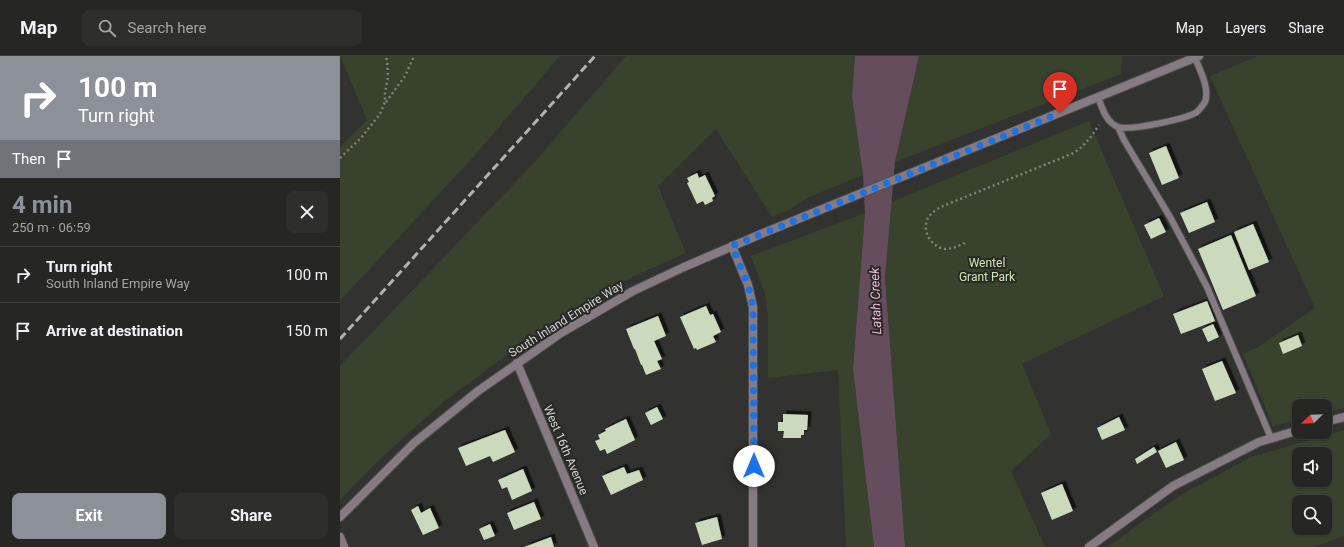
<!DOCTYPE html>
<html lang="en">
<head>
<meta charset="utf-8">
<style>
	:root { --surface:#262624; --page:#2e2e2c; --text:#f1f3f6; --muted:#a4a5a6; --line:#424341; --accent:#8c9099 }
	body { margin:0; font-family:Roboto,sans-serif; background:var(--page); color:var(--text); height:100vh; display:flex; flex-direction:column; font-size:15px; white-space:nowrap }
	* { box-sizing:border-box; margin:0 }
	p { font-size:13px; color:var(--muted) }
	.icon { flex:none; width:22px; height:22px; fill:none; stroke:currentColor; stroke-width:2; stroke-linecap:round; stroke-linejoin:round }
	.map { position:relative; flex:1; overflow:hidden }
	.sheet { display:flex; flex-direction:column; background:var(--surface); width:340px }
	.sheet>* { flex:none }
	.banner { background:#8c9099; color:#fff; overflow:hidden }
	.needle { width:26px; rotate:247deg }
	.controls { position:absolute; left:952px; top:343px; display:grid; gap:8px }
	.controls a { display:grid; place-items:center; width:40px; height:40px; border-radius:8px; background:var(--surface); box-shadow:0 1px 3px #0004,0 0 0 1px var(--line); font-size:20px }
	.pin { position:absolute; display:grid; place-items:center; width:34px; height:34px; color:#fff; margin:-41px -17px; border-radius:50% 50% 50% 0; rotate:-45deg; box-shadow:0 0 4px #0007 }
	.pin .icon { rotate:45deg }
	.me { position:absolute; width:44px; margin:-22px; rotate:0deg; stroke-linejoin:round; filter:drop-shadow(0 0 3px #0008) }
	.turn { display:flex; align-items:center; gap:14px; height:84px; padding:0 12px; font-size:18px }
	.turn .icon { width:52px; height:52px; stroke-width:2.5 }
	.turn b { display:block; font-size:28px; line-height:34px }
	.then { display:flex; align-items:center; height:38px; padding:0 12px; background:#0003; gap:8px; font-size:15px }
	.round { display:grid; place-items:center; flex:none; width:42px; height:42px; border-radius:8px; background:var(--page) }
	.overview { display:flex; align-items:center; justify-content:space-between; height:68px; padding:0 12px }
	h1 { font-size:24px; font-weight:700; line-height:30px; color:var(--accent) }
	.cta { display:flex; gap:8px; margin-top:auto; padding:8px 12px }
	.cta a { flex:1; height:46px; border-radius:8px; background:var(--accent); color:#fff; font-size:16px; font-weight:700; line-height:46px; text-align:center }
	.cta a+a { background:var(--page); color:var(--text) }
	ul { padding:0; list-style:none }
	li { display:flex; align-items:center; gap:12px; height:56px; padding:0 12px; border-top:1px solid var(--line) }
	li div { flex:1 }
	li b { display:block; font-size:15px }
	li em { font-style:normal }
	header { display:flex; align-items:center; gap:24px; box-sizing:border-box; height:56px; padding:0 20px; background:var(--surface); border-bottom:1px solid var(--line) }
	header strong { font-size:19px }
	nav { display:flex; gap:22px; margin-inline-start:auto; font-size:14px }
	.search { width:280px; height:36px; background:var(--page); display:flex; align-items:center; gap:10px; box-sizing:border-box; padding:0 14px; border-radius:8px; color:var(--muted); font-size:15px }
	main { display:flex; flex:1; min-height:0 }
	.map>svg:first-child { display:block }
	.green { fill:#38422c; fill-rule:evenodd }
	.water { fill:#664d5e }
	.building { fill:#cbd9bc; filter:url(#shadow) }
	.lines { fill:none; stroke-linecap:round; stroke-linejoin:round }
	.service-casing { stroke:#4f504d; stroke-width:8 }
	.minor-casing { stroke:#4f504d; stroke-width:10 }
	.tertiary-casing { stroke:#4f504d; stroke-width:10 }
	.path { stroke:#7f807d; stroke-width:2.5; stroke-dasharray:2 3; stroke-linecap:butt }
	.service { stroke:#877b83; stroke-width:6 }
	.minor { stroke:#877b83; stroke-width:8 }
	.tertiary { stroke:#877b83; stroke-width:8 }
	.rail { stroke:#b2b3b0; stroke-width:3; stroke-dasharray:8 4; stroke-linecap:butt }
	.route { stroke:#1a73e8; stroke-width:7; stroke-dasharray:0 12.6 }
	.labels { text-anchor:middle; stroke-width:4; stroke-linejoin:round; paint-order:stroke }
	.park-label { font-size:12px; fill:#cde5b3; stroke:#282926 }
	.street-label { font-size:12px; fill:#d4d5d2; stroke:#282926 }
	.water-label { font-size:13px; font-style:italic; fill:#ecbadc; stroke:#282926 }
</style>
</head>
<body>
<header>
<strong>Map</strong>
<div class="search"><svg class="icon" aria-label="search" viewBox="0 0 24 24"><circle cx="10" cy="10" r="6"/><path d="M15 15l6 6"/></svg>Search here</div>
<nav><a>Map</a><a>Layers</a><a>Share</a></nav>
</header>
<main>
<section class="sheet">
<div class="banner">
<div class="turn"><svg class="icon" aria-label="right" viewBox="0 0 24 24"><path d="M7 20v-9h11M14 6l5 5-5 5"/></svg><div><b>100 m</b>Turn right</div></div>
<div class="then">Then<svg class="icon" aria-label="arrive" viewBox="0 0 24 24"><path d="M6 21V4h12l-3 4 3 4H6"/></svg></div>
</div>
<div class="overview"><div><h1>4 min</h1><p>250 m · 06:59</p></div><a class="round"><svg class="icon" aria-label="close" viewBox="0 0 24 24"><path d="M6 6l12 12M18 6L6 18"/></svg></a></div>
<ul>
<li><svg class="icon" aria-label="right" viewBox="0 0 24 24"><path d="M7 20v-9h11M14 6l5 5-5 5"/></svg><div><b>Turn right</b><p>South Inland Empire Way</p></div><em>100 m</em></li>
<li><svg class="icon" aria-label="arrive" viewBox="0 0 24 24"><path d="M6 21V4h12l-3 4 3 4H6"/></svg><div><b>Arrive at destination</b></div><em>150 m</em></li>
</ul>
<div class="cta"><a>Exit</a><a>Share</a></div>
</section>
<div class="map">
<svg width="1004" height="491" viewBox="0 0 1004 491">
	<defs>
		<filter id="shadow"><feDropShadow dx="3.5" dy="-3.5" stdDeviation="0" flood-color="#0009"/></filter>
	</defs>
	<rect width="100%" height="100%" fill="#323330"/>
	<path class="green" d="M0 0H220L135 99 0 245V91L27 64Z
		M286 0H515L512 41 523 119 469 141 449 154 432 161 376 73 318 130 346 197 284 225 182 288 102 347 37 406 0 444V310L192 109Z
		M579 0H782L781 18 555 106Z
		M918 0H1004V352L985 356V350H959V363L933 370 903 298 918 291 975 252 870 20Z
		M749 65 824 240 682 308 711 378 671 415 705 491H565L545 221 551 146Z
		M525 157 513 313 534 491H506L498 314 428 322V260L425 238 411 200Z
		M1004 374V480L974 491H768L796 470 846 436 911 401ZM959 398H985V424H959ZM959 446H985V472H959Z"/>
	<path class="water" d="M515 0H579L555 106 545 221 565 491H534L513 313 525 157 523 119 512 41Z"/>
	<path class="building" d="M826 90 839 122 822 129 809 97Z
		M357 117 359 122 365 119 375 140 372 142 373 145 365 149 363 145 357 148 347 127 349 126 347 122Z
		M867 146 875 166 849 177 840 157Z
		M819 162 826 176 811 183 804 169Z
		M913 168 929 206 909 214 894 176Z
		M891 179 916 240 883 254 858 193Z
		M867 245 875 265 841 278 833 258Z
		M366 250 370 259 373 258 381 276 373 280 376 286 357 294 356 292 354 293 340 261Z
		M318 260 326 280 314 285 322 303 317 305 321 313 306 319 302 309H301L295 293H294L286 273Z
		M873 268 879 281 868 286 862 273Z
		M958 279 962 290 943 298 939 287Z
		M882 305 896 337 875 345 862 313Z
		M317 351 323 363 311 369 305 357Z
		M443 358 468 359 467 374H464V379H461V382H443L444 375H438V366H443Z
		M779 361 785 374 762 384 757 372Z
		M286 363 295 384 267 398 265 393 260 395 255 385 260 383 258 379 266 375 265 373Z
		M165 374 175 396 153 406 150 400 126 410 118 392Z
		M836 386 844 404 826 412 818 395Z
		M814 391 817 396 797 408 795 403Z
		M284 411 287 418 299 414 303 424 271 439 262 420Z
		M183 413 192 435 172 444 167 431 162 433 158 424Z
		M722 428 733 455 712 464 701 437Z
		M194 446 201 463 174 474 167 457Z
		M78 450 81 457 90 452 99 472 83 479 71 454Z
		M377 461 382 483 362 489 355 467Z
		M150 468 155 480 144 484 139 473Z
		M211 481 214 491H184Z"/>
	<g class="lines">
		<g class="service-casing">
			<path id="service" d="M758 41C762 52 766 66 778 71 790 75 846 63 857 56 859 54 863 49 865 46 870 33 860 14 855 2
				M778 71 784 84 830 161 867 231 931 382"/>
		</g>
		<g class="minor-casing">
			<path id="minor" d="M392 190 408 229 413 251V491
				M177 307 254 491
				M985 366 1004 361
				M0 481 4 491
				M749 491 833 430 919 386 959 374"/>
		</g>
		<g class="tertiary-casing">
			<path id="tertiary" d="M0 461 74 387 138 335 221 277 293 235 344 211 421 178 859 0"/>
		</g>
		<path class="path" d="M46 46 65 20 74 0
			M0 102 21 82 40 58 45 46V37L48 20 47 4 45 0
			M625 187C619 190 613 192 607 193 593 193 582 177 587 164 590 157 597 153 603 150L734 97C745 89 752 80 759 69"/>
		<use href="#service" class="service"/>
		<use href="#minor" class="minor"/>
		<use href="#tertiary" class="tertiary"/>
		<path class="rail" d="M0 283 255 0"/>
	</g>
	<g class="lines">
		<path class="route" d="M414 410 413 251 408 229 392 190 720 57"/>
	</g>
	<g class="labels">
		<g class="park-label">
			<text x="647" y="211">Wentel<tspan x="647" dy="14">Grant Park</tspan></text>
		</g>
		<g class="street-label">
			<text transform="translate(226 263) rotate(-32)" y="4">South Inland Empire Way</text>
			<text transform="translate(226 394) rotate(67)" y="4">West 16th Avenue</text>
		</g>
		<g class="water-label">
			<text transform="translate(535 245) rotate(-92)" y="5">Latah Creek</text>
		</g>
	</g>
</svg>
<div class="controls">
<a><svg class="needle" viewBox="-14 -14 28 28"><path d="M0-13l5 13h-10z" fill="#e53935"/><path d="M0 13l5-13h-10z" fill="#a4a5a6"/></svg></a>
<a><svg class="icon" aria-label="sound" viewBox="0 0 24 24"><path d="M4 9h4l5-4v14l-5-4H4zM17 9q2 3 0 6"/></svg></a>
<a><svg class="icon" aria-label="search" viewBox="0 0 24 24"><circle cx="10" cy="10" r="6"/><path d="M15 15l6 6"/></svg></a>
</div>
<div class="pin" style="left:720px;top:57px;background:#d93025"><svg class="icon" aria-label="arrive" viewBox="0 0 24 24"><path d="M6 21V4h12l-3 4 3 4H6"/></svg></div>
<svg class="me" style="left:414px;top:410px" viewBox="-20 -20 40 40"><circle r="19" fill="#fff"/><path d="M0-13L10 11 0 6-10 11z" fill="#1a73e8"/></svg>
</div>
</main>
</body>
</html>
